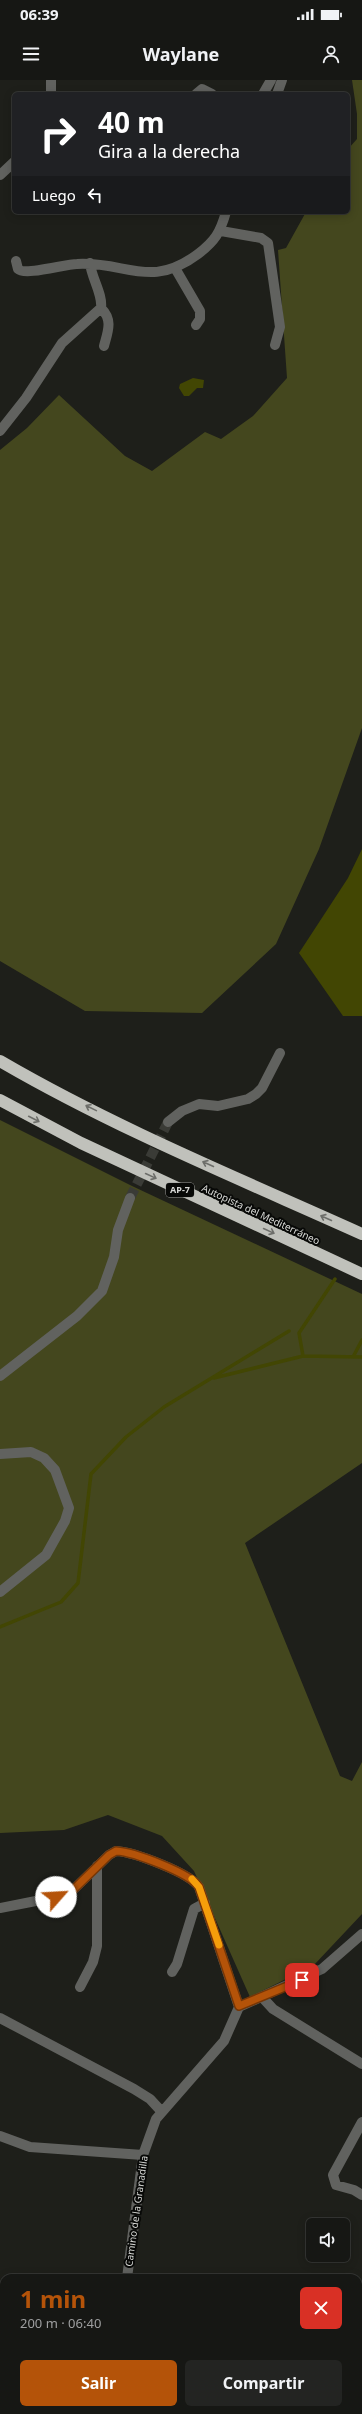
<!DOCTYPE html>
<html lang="es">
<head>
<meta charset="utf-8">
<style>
	:root { --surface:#161714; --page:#232422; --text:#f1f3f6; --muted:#9e9fa0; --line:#353634; --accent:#b45309 }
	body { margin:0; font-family:"Noto Sans",sans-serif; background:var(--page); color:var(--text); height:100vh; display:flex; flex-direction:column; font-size:15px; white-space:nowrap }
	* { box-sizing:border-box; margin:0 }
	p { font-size:13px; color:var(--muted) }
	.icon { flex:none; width:22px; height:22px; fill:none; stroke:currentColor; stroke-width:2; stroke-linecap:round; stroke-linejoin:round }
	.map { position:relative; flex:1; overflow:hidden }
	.drawer { position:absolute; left:0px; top:2194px; width:362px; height:140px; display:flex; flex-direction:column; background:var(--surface); border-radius:12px 12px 0 0; box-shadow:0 2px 10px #0003,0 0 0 1px var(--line) }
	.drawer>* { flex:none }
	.top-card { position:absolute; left:12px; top:12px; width:338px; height:122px; border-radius:6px; box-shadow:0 2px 10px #0003,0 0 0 1px var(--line); background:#202124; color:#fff; overflow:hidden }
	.buttons { position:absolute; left:306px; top:2138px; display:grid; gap:8px }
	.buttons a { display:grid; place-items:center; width:44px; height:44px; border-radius:6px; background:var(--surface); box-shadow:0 2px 10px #0003,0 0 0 1px var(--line); font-size:20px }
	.pin { position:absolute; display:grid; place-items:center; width:34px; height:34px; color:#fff; margin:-17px; border-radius:8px; box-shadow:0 2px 6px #0006 }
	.me { position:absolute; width:44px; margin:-22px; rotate:64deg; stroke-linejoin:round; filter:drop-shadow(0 0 3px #0008) }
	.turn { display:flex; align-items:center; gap:14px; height:84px; padding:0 20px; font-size:18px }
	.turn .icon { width:52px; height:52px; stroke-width:2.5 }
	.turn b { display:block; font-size:28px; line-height:34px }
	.then { display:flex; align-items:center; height:38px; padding:0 20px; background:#0003; gap:8px; font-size:15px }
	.round { display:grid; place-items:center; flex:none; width:42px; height:42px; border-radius:6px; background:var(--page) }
	.headline { display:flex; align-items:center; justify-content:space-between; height:68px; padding:0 20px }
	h1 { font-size:24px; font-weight:700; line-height:30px; color:var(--accent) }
	.action { display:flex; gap:8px; margin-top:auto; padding:8px 20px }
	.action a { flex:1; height:46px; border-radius:6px; background:var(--accent); color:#fff; font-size:16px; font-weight:700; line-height:46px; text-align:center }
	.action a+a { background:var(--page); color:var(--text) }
	.status { display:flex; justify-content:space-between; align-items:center; height:28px; padding:0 20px; background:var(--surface); direction:ltr }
	.status svg { height:11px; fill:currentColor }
	header { display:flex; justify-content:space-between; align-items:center; height:52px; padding:0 20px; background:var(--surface); font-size:18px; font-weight:700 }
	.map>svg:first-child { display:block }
	.green { fill:#44471e }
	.water { fill:#424603 }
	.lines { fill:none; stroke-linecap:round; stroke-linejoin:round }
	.stream { stroke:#424603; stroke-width:3.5 }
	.minor-tunnel { stroke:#3a3b36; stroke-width:10; stroke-dasharray:10 5; stroke-linecap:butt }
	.minor { stroke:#61625f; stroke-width:10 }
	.highway { stroke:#c0c1bb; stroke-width:12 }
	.oneway { stroke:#6d6e6a }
	.route-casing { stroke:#753606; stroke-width:10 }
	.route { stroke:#b45309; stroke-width:7 }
	.slow { stroke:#f59e0b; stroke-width:7 }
	.labels { text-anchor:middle; stroke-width:4; stroke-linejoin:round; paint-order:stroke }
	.shield { fill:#080907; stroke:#9a9b98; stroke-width:1 }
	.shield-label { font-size:9px; font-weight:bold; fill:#d8d9d6 }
	.street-label { font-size:10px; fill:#d8d9d6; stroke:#080907 }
</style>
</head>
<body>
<div class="status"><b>06:39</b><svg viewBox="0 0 49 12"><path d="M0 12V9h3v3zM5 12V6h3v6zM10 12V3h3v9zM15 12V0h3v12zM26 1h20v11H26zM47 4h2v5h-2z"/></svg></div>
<header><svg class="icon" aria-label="menu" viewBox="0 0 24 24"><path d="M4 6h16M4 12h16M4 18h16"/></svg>Waylane<svg class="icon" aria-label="person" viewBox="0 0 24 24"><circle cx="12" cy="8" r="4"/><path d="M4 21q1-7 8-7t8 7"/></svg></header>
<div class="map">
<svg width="362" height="2334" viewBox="0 0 362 2334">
	<rect width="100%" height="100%" fill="#1e1f1a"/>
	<path class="green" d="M352 0H362V648L319 769 276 864 202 933 85 931 0 881V370L27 348 59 315 125 376 152 391 205 352 221 359 253 336 287 298 278 170 286 168 306 132H348V69L357 59V34Z
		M0 1040 132 1106 362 1214V1383L245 1463 340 1696 352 1701 362 1682V1834L314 1885 250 1917 194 1791 162 1756 108 1735 64 1750 0 1753Z"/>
	<path class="water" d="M193 298 204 300 203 308H197L189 316H184L179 308 180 304Z
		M362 769V936H343L299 873 348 798Z"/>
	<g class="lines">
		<path class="stream" d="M303 1276 299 1253 335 1199
			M353 1277 362 1260
			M214 1298 303 1276 362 1277
			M0 1547 61 1522 78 1503 91 1394 126 1357 164 1327 289 1251"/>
		<path class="minor-tunnel" d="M130 1118 168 1042"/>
		<path class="minor" d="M51 0V14
			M196 14 202 9 212 14
			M263 14 271 0
			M277 14 282 0
			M0 95 14 82
			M221 151 261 158 268 163 280 247 275 265
			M16 181 18 189C25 196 65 184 77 184 126 181 150 210 198 174 215 161 220 153 226 132
			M175 188 200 231V239L196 245
			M101 228C113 240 108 251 104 266
			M0 351 26 318 62 263 101 228C103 214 91 197 90 183
			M168 1042 182 1031 199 1024 218 1026 248 1019 256 1014 262 1008 280 973
			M0 1296 77 1236 102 1211 114 1177 118 1150 130 1118
			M0 1374 31 1372 44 1378 55 1390 69 1428 65 1441 46 1475 0 1512
			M0 1828 56 1817 74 1809 109 1775 116 1771C134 1772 190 1793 199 1807L239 1927
			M172 1892 177 1884 194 1829 205 1823
			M80 1907 93 1882 97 1866V1786
			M262 1917 273 1929 362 1984
			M0 1938 134 2009 150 2019 162 2032
			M362 2042 333 2095 336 2105 354 2110 362 2115
			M0 2056 30 2067 143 2075
			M127 2198 143 2075 156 2039 224 1961 239 1927 322 1889 362 1854
			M0 2323 4 2277
			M120 2334V2330"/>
		<path class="highway" d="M0 981C115 1048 240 1099 362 1154
			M0 1020 81 1063 362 1194"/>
	</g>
	<defs><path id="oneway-shaft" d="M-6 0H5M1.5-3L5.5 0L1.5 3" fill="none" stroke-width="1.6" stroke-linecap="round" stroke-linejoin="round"/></defs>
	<g class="oneway">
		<use href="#oneway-shaft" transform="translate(91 1028) rotate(-154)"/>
		<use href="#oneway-shaft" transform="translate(34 1039) rotate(27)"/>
		<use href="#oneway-shaft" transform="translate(208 1084) rotate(-156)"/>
		<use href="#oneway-shaft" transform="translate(151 1096) rotate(25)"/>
		<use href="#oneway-shaft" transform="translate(326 1138) rotate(-156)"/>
		<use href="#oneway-shaft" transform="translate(269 1151) rotate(25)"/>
	</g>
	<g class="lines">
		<g class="route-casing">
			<path id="route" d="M56 1817 74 1809 109 1775 116 1771C134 1772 190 1793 199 1807L239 1926 302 1900"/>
		</g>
		<use href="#route" class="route"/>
		<path class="slow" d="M192 1799 199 1807 219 1865"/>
	</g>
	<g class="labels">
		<rect class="shield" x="166" y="1103" width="28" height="14" rx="3"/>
		<g class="shield-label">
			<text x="180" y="1113">AP-7</text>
		</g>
		<g class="street-label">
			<text transform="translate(261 1134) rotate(25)" y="4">Autopista del Mediterráneo</text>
			<text transform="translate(136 2131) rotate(-82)" y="4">Camino de la Granadilla</text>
		</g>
	</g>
</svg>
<div class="buttons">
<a><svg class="icon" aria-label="sound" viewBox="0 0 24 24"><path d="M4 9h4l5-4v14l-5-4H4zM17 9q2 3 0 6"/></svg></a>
</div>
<div class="pin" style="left:302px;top:1900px;background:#d93025"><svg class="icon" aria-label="arrive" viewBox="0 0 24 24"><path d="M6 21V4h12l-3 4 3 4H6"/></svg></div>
<svg class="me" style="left:56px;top:1817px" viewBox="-20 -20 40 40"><circle r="19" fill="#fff"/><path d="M0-13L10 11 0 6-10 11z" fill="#b45309"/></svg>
<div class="top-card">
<div class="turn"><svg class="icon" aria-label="right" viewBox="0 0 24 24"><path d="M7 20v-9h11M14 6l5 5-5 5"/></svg><div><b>40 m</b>Gira a la derecha</div></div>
<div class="then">Luego<svg class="icon" aria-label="left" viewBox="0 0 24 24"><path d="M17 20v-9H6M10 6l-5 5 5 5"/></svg></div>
</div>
<section class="drawer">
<div class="headline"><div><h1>1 min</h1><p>200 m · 06:40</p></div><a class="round" style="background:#d93025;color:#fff"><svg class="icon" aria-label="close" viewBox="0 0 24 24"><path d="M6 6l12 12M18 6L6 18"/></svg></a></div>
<div class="action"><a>Salir</a><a>Compartir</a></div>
</section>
</div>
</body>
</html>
